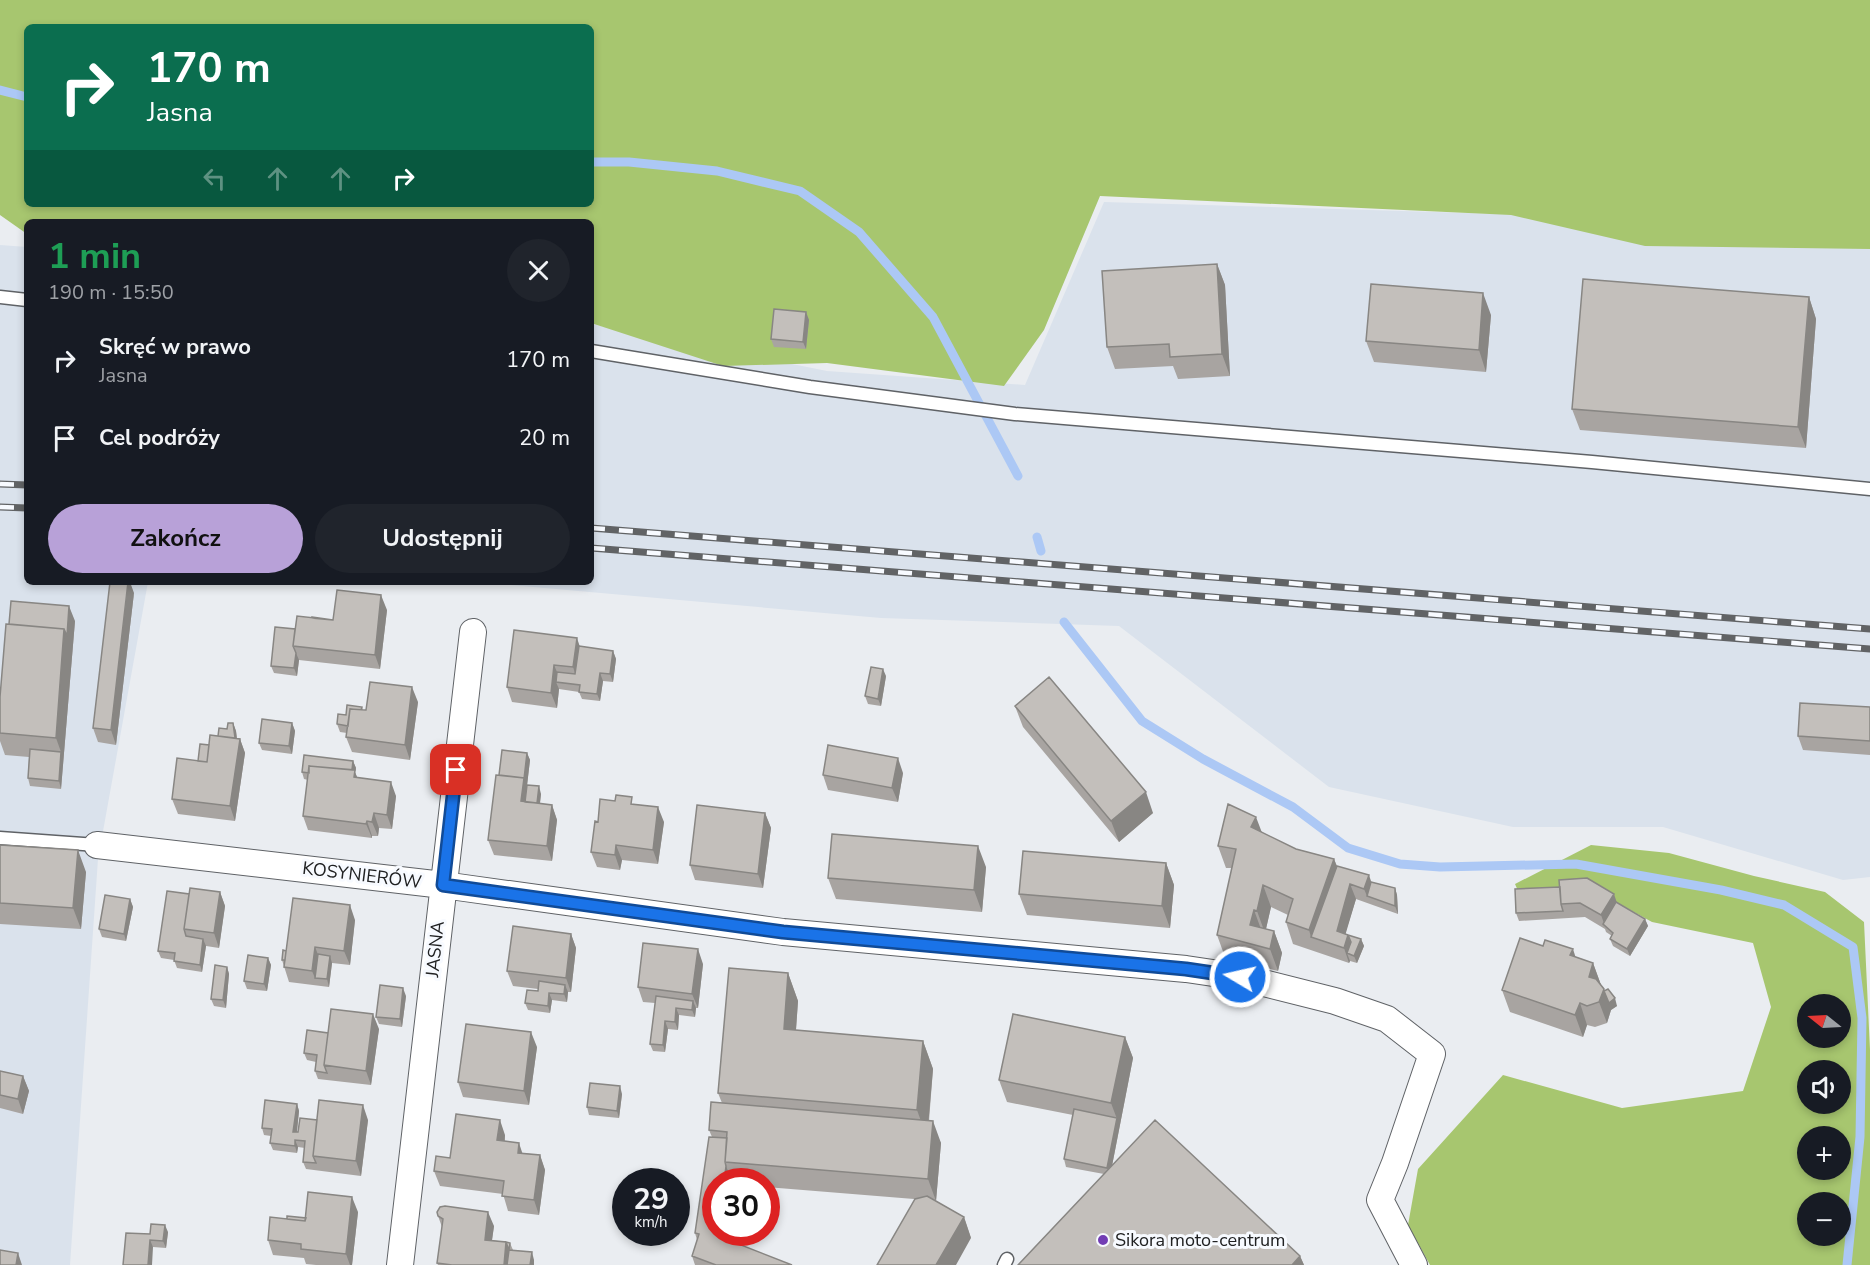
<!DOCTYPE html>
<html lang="pl">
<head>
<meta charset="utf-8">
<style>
	:root { --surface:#171b24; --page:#20242c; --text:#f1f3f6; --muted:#9ea1a6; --accent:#b8a1d8 }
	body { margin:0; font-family:"Nunito Sans",sans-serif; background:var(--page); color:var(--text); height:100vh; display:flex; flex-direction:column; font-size:22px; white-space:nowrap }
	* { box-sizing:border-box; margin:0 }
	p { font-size:20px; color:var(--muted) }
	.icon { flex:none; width:33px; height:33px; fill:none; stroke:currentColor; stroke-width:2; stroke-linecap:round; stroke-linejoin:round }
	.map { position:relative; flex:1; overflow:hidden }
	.panel { position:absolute; left:24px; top:219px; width:570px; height:366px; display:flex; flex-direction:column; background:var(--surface); border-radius:9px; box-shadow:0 3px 9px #0003 }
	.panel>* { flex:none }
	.guide { position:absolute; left:24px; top:24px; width:570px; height:183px; border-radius:9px; box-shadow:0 3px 9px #0003; background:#0b6e4f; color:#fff; overflow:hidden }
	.needle { width:39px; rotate:288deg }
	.controls { position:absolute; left:1797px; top:994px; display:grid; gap:12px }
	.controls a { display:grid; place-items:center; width:54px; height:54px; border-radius:50%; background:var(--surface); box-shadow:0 3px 9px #0003; font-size:30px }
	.speed { position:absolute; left:612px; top:1168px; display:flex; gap:12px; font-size:30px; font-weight:700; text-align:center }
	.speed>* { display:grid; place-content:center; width:78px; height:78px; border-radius:50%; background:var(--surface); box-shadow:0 3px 9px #0003; line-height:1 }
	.speed small { font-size:15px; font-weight:400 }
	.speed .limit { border:9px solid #d22; background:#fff; color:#111 }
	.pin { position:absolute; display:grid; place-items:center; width:51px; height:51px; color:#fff; margin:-26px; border-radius:12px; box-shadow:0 3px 9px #0006 }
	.me { position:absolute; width:66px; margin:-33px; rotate:279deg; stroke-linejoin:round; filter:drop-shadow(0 0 4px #0008) }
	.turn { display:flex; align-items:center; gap:21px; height:126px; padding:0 24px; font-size:27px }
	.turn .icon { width:78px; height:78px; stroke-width:2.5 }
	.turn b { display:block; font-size:42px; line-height:51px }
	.lanes { display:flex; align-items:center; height:57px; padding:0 24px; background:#0003; justify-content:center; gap:30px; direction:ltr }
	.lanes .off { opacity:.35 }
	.round { display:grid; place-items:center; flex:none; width:63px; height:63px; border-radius:32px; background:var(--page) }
	.headline { display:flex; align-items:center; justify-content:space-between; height:102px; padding:0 24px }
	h1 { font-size:36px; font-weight:700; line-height:45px; color:#1e9e55 }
	.cta { display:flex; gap:12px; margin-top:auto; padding:12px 24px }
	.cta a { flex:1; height:69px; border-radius:36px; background:var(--accent); color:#111; font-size:24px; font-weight:700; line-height:69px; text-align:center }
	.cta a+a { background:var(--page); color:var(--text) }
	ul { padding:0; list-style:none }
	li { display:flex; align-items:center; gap:18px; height:78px; padding:0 24px }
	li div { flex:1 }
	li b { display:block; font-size:22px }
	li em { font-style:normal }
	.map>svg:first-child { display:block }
	.built { fill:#dae2ec }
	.forest { fill:#a7c66f; fill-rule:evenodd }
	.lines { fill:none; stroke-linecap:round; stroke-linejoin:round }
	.stream { stroke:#acc8f5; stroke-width:9 }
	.service-casing { stroke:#5f6266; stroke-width:15 }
	.minor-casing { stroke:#5f6266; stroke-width:28 }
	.service { stroke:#fff; stroke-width:12 }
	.minor { stroke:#fff; stroke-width:26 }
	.rail-casing { stroke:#616365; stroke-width:7 }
	.rail { stroke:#f7faff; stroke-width:4.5; stroke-dasharray:14; stroke-linecap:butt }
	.wall { fill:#a8a4a1 }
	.shaded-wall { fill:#888683 }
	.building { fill:#c3bfbb; stroke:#888683; stroke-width:1.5 }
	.route-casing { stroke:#114b97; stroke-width:15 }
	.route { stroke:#1a73e8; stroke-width:10 }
	.poi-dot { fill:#723db4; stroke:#f7faff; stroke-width:2 }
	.labels { text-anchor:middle; stroke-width:6; stroke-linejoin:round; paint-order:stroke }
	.street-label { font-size:18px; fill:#202122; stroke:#f7faff }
	.poi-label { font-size:18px; fill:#202122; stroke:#f7faff; text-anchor:start }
</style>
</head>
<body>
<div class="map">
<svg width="1870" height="1265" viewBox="0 0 1870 1265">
	<rect width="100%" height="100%" fill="#eaedf1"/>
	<path class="built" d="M1104 202 1760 222 1870 246V877L1843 880 1663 827H1513L1329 787 1119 626 881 618 477 582H591V324L827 371 1025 385Z
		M0 245 27 247V582H148L98 859 70 1265H0Z"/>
	<path class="forest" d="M0 0H1870V249L1645 246 1511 215 1100 196 1044 330 1004 386 827 363 723 366 591 323V222H27V234L0 215ZM27 27H591V204H27Z
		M1591 845 1669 853 1754 876 1825 892 1864 922 1870 1050V1265H1430L1408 1225 1418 1169 1503 1075 1622 1108 1743 1091 1771 1007 1753 943 1652 922 1594 890 1519 893 1515 884ZM1808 1005H1840V1038H1808ZM1808 1071H1840V1104H1808ZM1808 1137H1840V1170H1808ZM1808 1203H1840V1236H1808Z"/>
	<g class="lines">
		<path class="stream" d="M0 90 27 97
			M591 162H629L717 171 800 191 859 232 933 317 1018 476
			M1037 537 1041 551
			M1064 622 1142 721 1203 759 1293 807 1348 848 1400 864 1440 867 1576 864 1721 890 1784 905 1853 947 1862 1018 1860 1137 1847 1265"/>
		<g class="service-casing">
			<path id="service" d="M0 297 27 300
				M591 351 810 387 1015 414 1592 462 1870 489
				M0 838 97 845
				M1004 1265 1007 1259"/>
		</g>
		<g class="minor-casing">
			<path id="minor" d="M97 845 443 885 783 932 1186 969 1240 977 1335 1001 1387 1019 1432 1054 1395 1163 1380 1200 1414 1265
				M400 1265 473 632"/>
		</g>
		<use href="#service" class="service"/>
		<use href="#minor" class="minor"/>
		<g class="rail-casing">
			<path id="rail" d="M0 484 27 485
				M0 507 27 508
				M591 528 1870 629
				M591 548 1870 649"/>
		</g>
		<use href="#rail" class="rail"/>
	</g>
	<path class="wall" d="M1217 264 1225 285 1230 376 1178 379 1173 366 1115 369 1107 347Z
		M1809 297 1816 319 1806 448 1580 430 1572 409Z
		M806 312 809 320 806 349 774 347 771 339Z
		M1491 315 1486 372 1374 362 1366 341Z
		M134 593 116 745 98 742 93 728Z
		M387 610 380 669 299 660 297 676 274 673 271 666 295 629 333 620Z
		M75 621 61 789 30 786 28 778 29 757 5 755 0 741V697Z
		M579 646 613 651 616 659 613 682 603 681 600 701 582 699 579 692 559 689 557 708 512 702 507 687Z
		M886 676 881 706 868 704 865 696Z
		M418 702 410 760 352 752 346 737 347 733 340 732 337 724 346 715 362 707 363 710H366Z
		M1015 706 1153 813 1119 842 1023 727Z
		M1870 707V755L1803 750 1798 736Z
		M233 723 236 731 237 738 240 739 245 753 235 821 178 814 172 799 209 745Z
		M292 723 295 731 292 754 262 750 259 743Z
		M527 753 530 760 527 785 541 794 540 804 552 805 557 820 552 861 494 855 488 840 499 775Z
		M353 761 356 768 355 772 357 777 396 796 392 829 379 828 378 836H372V838L308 830 303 816 308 780 304 779 302 772Z
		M903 773 898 802 828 790 823 775Z
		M635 804 664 822 658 864 622 860 620 870 597 867 591 852 598 822Z
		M765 813 771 828 763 888 695 880 690 865Z
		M1262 833 1296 849 1334 859 1337 866 1371 882 1395 888 1397 895 1398 914 1356 899 1345 934 1361 939 1364 946 1357 963 1350 961 1349 963 1293 944 1286 922 1288 915 1271 907 1266 929 1274 931 1282 953 1278 971 1225 957 1217 935 1232 868H1226L1218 846Z
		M0 845 86 872 81 929 0 924Z
		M1166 863 1174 885 1170 928 1027 915 1019 894Z
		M986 867 982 912 836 899 828 878Z
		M1515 889 1616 902 1645 919 1648 926 1630 956 1613 946 1610 939 1612 936 1606 932 1605 929 1585 917 1519 921 1516 913Z
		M220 892 225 906 219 948 206 946 202 972 177 968 174 960 161 958 158 951 189 894Z
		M130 899 133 907 126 941 102 937 99 929Z
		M355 920 350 965 332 963 329 987 289 982 282 960 286 951Z
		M571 934 576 948 571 992H568L567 1002 552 1000 550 1013 528 1010 525 1003 538 991V989L513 986 507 971Z
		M1576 957 1593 963 1601 985 1604 991 1617 1006 1611 1010 1607 1023 1595 1027 1587 1025 1583 1037 1510 1012 1502 990Z
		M268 958 271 965 267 991 247 989 244 981Z
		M703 964 698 1008H696L695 1017 679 1015 678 1030 668 1029 665 1052 653 1051 650 1044 655 1003 643 1002 638 987Z
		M227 967 229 974 226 1008 214 1006 211 999Z
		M788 973 798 1001 796 1030 923 1041 933 1069 929 1121 941 1143 936 1201 964 1217 971 1238 914 1199 766 1187V1182H732V1181L724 1239 792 1265H695L692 1256 697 1240 695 1233 712 1137 709 1130 722 1103 718 1093Z
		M406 996 402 1027 379 1024 376 1017Z
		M379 1029 371 1085 318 1079 315 1071 316 1062 307 1060 304 1053 328 1033Z
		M1125 1037 1133 1058 1112 1166 1300 1256 1304 1265H1018L1104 1174 1066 1167 1064 1159 1073 1115 1007 1102 999 1080Z
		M537 1047 529 1105 463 1097 458 1082Z
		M0 1071 23 1076 29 1091 23 1114 0 1108Z
		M622 1094 619 1118 589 1115 587 1107Z
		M297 1104 299 1111 297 1132H298L317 1120H368L361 1176 306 1169 303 1162 305 1148 298 1147 297 1153 273 1150 270 1143 271 1136 264 1135 262 1128Z
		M505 1135V1141L522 1153 540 1155 545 1170 539 1215 508 1211 503 1194 440 1186 434 1171 450 1158Z
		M358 1212 352 1265H316L306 1264 304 1258 273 1255 268 1240 287 1219 306 1218Z
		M438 1216 494 1226 492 1240 510 1243 513 1250 534 1260V1265H438L437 1263 442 1227Z
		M168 1232 166 1248 153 1247 126 1233 150 1234Z"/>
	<path class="shaded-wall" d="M1217 264 1225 285 1230 376 1222 354Z
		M1483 293 1491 315 1486 372 1479 350Z
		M1809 297 1816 319 1806 448 1798 427Z
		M806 312 809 320 806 349 803 342Z
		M128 582H130L134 593 116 745 111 730Z
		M381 595 387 610 380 669 375 655Z
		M69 606 75 621 61 789 59 781 61 752 56 738 64 629Z
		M577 638 582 653 578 682 573 667Z
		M613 651 616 659 613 682 610 674Z
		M296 653 299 660 297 676 294 668Z
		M554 665 560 679 556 682 559 689 557 708 551 693Z
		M883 669 886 676 881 706 878 699Z
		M600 673 603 681 600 701 597 694Z
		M412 687 418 702 410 760 405 745Z
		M233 723 236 731 238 750 240 739 245 753 235 821 230 806 236 745Z
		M292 723 295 731 292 754 289 746Z
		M527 753 530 760 527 786 528 809 521 801Z
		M898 758 903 773 898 802 892 788Z
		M353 761 356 768 355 772 360 785 351 777Z
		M391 782 396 796 392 829 387 815Z
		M539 786 541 794 538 817 536 810Z
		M1146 792 1153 813 1119 842 1111 821Z
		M552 805 557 820 552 861 547 846Z
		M658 807 664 822 658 864 653 850Z
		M374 813 379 828 378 836 372 822Z
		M765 813 771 828 763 888 758 874Z
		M1256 817 1264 838 1251 827Z
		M367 821 372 836V838L366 824Z
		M616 845 622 860 620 870 615 855Z
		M978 846 986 867 982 912 974 890Z
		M78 850 86 872 81 929 73 908Z
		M1334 859 1342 880 1311 937 1309 930Z
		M1166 863 1174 885 1170 928 1162 906Z
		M1369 875 1374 890 1367 896 1364 889Z
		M1350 884 1356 899 1342 946 1337 931Z
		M1263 885 1271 907 1265 933 1257 911Z
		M1395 888 1397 895 1398 914 1395 906Z
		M220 892 225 906 219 948 214 933Z
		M1614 894 1619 909 1605 926 1601 915Z
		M130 899 133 907 126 941 124 934Z
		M350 905 355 920 350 965 344 951Z
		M1254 910 1262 932 1250 925Z
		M1645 919 1648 926 1630 956 1627 949Z
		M1274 931 1282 953 1278 971 1270 949Z
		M571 934 576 948 571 992 566 978Z
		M1348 935 1353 950 1347 953 1350 961 1349 963 1344 948Z
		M203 939 206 946 202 972 200 965Z
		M1361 939 1364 946 1357 963 1354 956Z
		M315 947 321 962 315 978 312 971Z
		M698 949 703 964 698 1008 692 994Z
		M1573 949 1580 971 1570 955Z
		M330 956 332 963 329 987 327 979Z
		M268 958 271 965 267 991 264 984Z
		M1593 963 1601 985 1597 998 1589 977Z
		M227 967 229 974 226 1008 223 1000Z
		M788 973 798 1001 794 1057 784 1029Z
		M565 985 568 992 567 1002 564 994Z
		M403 988 406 996 402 1027 400 1019Z
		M1604 989 1609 1003 1615 998 1617 1006 1611 1010 1607 1023 1599 1002Z
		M549 993 552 1000 550 1013 548 1006Z
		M693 1001 696 1008 695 1017 692 1010Z
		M1580 1003 1587 1025 1583 1037 1575 1015Z
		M676 1008 679 1015 678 1030 675 1022Z
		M373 1014 379 1029 371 1085 366 1071Z
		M665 1021 668 1029 665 1052 663 1045Z
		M531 1032 537 1047 529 1105 524 1091Z
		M1125 1037 1133 1058 1110 1176 1107 1168 1117 1119 1111 1103Z
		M923 1041 933 1069 927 1138 917 1110Z
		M23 1076 29 1091 23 1114 18 1099Z
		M620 1086 622 1094 619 1118 617 1111Z
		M297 1104 299 1111 296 1139 293 1132Z
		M363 1105 368 1120 361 1176 356 1161Z
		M500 1120 505 1135 503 1155 497 1140Z
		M933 1121 941 1143 936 1201 928 1179Z
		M295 1140 298 1147 297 1153 295 1146Z
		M519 1143 524 1158 518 1153Z
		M540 1155 545 1170 539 1215 534 1200Z
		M726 1166 732 1181 731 1182H724Z
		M352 1197 358 1212 352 1265H350L346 1254Z
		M488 1212 494 1226 491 1247 485 1240Z
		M964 1217 971 1238 956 1265H936Z
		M165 1225 168 1232 166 1248 163 1241Z
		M718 1233H725L723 1251 718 1236Z
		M150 1240 153 1247 152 1265H148Z
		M506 1242 512 1257 511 1265H504Z
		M532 1252 534 1260V1265H530Z
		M18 1253 22 1265H16Z
		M1300 1256 1304 1265H1292Z"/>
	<path class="building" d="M1217 264 1222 354 1170 357 1169 344 1107 347 1102 271Z
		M1583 279 1809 297 1798 427 1572 409Z
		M1371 284 1483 293 1479 350 1366 341Z
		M774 309 806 312 803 342 771 339Z
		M110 582H128L111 730 93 728Z
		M337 590 381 595 375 655 293 646 297 616 333 620Z
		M11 601 69 606 67 636 64 629 9 624Z
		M312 617 333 620 312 618Z
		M6 624 64 629 56 738 0 733V697Z
		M275 627 295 629 293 646 296 653 294 668 271 666Z
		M514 630 577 638 573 667 554 665 551 693 507 687Z
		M579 646 613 651 610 674 600 673 597 694 579 692 580 685 556 682 557 672 575 674Z
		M871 667 883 669 878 699 865 696Z
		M1049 677 1146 792 1111 821 1015 706Z
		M370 682 412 687 405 745 346 737 350 709 366 710Z
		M1800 703 1870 707V741L1798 736Z
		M347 705 362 707 361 710H366L350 709 348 726 337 724 338 714 346 715Z
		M262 719 292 723 289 746 259 743Z
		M228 723H233L235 738 218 736 219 728 227 729Z
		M210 735 240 739 230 806 172 799 177 758 207 762Z
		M200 744 209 745 207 762 198 761Z
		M828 745 898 758 892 788 823 775Z
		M30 749 61 752 59 781 28 778Z
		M502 750 527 753 524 779V778L499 775Z
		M304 755 353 761 352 770 309 766V773L302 772Z
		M309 766 355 770 354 777 391 782 387 815 374 813 372 822 367 821 366 824 303 816Z
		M496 775 524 778 521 801 552 805 547 846 488 840Z
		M527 785 539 786 537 803 525 802Z
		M616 795 632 797 631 804 658 807 653 850 616 845 615 855 591 852 595 821 598 822 600 799 615 801Z
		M1228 804 1256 817 1251 827 1296 849 1334 859 1309 930 1286 922 1293 899 1263 885 1257 911 1254 910 1250 925 1274 931 1270 949 1217 935 1236 849 1218 846Z
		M697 805 765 813 758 874 690 865Z
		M832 834 978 846 974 890 828 878Z
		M0 845 78 850 73 908 0 903Z
		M1023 851 1166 863 1162 906 1019 894Z
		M1337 866 1369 875 1364 889 1350 884 1337 931 1348 935 1344 948 1311 937Z
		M1587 878 1614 894 1601 915 1580 903 1561 904 1559 880Z
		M1371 882 1395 888V906L1367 896Z
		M1560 887 1561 904 1563 911 1516 913 1515 889Z
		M190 888 220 892 214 933 184 929Z
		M167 891 189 894 184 929 186 936 203 939 200 965 174 961 175 953 158 951Z
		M105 895 130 899 124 934 99 929Z
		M293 898 350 905 344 951 315 947 312 971 284 967Z
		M1616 902 1645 919 1627 949 1610 939 1613 933 1603 924Z
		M513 926 571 934 566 978 507 971Z
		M1348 935 1361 939 1354 956 1347 953 1351 942Z
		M1520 938 1543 946 1545 940 1573 949 1570 955 1593 963 1589 977 1596 979 1604 989 1599 1002 1587 1006 1580 1003 1575 1015 1502 990Z
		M643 943 698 949 692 994 638 987Z
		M283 950 286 951 285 960H282Z
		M318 954 330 956 327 979 315 978Z
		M248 955 268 958 264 984 244 981Z
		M215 965 227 967 223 1000 211 999Z
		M729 968 788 973 784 1029 923 1041 917 1110 718 1093Z
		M539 981 565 985 564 994 549 993 548 1006 525 1003 527 990 538 991Z
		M380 985 403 988 400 1019 376 1017Z
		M1608 989 1615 998 1609 1003 1604 991Z
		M656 996 693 1001 692 1010 676 1008 675 1022 665 1021 663 1045 650 1044Z
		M331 1009 373 1014 366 1071 324 1065Z
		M1013 1014 1125 1037 1111 1103 999 1080Z
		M466 1024 531 1032 524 1091 458 1082Z
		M307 1030 328 1033 324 1065 327 1073 315 1071 317 1055 304 1053Z
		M0 1071 23 1076 18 1099 0 1095Z
		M590 1083 620 1086 617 1111 587 1107Z
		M265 1100 297 1104 293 1132H298L300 1118 317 1120 313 1156 316 1163 303 1162 305 1141 295 1140V1146L270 1143 272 1129 262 1128Z
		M319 1100 363 1105 356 1161 313 1156Z
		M711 1102 933 1121 928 1179 725 1162 727 1132 709 1130Z
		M1074 1109 1117 1118 1107 1168 1064 1159Z
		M456 1114 500 1120 497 1140 519 1143 518 1153 540 1155 534 1200 502 1196 504 1181 434 1171 436 1156 450 1158Z
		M1155 1120 1300 1256 1292 1265H1018Z
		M709 1137 727 1138 725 1162 726 1166 724 1182H716V1233H718V1236L792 1265H716L692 1256 699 1234 695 1233Z
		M308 1192 352 1197 346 1254 301 1249V1244L268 1240 270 1217 305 1221Z
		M927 1196 964 1217 936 1265H877L915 1199Z
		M445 1206 488 1212 485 1240 506 1242 504 1265H452L437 1263 443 1219 438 1216 437 1212 440 1207Z
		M287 1216 306 1218 305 1221 287 1219Z
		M151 1224 165 1225 163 1241 150 1240 148 1265H123L126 1233 150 1234Z
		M506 1242 510 1243 509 1250 532 1252 530 1265H507L509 1250Z
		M0 1250 18 1253 16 1265H0Z"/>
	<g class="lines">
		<g class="route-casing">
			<path id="route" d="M456 770 443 885 783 932 1186 969 1240 977"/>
		</g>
		<use href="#route" class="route"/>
	</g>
	<circle class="poi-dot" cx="1103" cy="1240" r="6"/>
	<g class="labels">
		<g class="street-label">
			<text transform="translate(362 875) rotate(7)" y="6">KOSYNIERÓW</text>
			<text transform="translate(435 949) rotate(-84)" y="6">JASNA</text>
		</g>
		<g class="poi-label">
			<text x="1115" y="1246">Sikora moto-centrum</text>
		</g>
	</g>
</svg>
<div class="controls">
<a><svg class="needle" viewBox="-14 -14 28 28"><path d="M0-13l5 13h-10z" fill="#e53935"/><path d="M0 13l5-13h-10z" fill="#9ea1a6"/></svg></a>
<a><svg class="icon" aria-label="sound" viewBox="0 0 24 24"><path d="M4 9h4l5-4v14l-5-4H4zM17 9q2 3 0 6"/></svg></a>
<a>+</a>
<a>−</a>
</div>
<div class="speed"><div>29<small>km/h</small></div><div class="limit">30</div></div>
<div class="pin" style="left:456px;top:770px;background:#d93025"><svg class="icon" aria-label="arrive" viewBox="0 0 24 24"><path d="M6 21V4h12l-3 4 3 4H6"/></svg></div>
<svg class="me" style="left:1240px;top:977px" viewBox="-20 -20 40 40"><circle r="17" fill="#1a73e8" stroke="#fff" stroke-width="3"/><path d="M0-11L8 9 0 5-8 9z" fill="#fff"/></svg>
<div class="guide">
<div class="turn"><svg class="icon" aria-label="right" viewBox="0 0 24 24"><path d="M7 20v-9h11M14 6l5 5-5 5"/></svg><div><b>170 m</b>Jasna</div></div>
<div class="lanes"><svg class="icon off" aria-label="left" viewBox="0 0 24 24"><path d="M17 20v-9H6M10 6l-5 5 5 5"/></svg><svg class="icon off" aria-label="ahead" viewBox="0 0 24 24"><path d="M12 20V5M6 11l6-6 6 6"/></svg><svg class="icon off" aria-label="ahead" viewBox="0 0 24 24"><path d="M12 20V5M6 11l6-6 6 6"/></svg><svg class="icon" aria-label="right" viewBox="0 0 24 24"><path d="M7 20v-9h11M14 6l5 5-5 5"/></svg></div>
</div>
<section class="panel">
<div class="headline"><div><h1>1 min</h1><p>190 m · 15:50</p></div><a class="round"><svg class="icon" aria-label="close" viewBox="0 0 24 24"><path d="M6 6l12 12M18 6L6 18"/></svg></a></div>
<ul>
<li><svg class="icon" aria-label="right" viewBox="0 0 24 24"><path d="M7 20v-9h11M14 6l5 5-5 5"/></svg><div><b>Skręć w prawo</b><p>Jasna</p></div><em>170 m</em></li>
<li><svg class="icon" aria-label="arrive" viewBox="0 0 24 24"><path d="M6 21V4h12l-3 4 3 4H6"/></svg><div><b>Cel podróży</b></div><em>20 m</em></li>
</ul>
<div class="cta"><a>Zakończ</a><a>Udostępnij</a></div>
</section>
</div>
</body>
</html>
